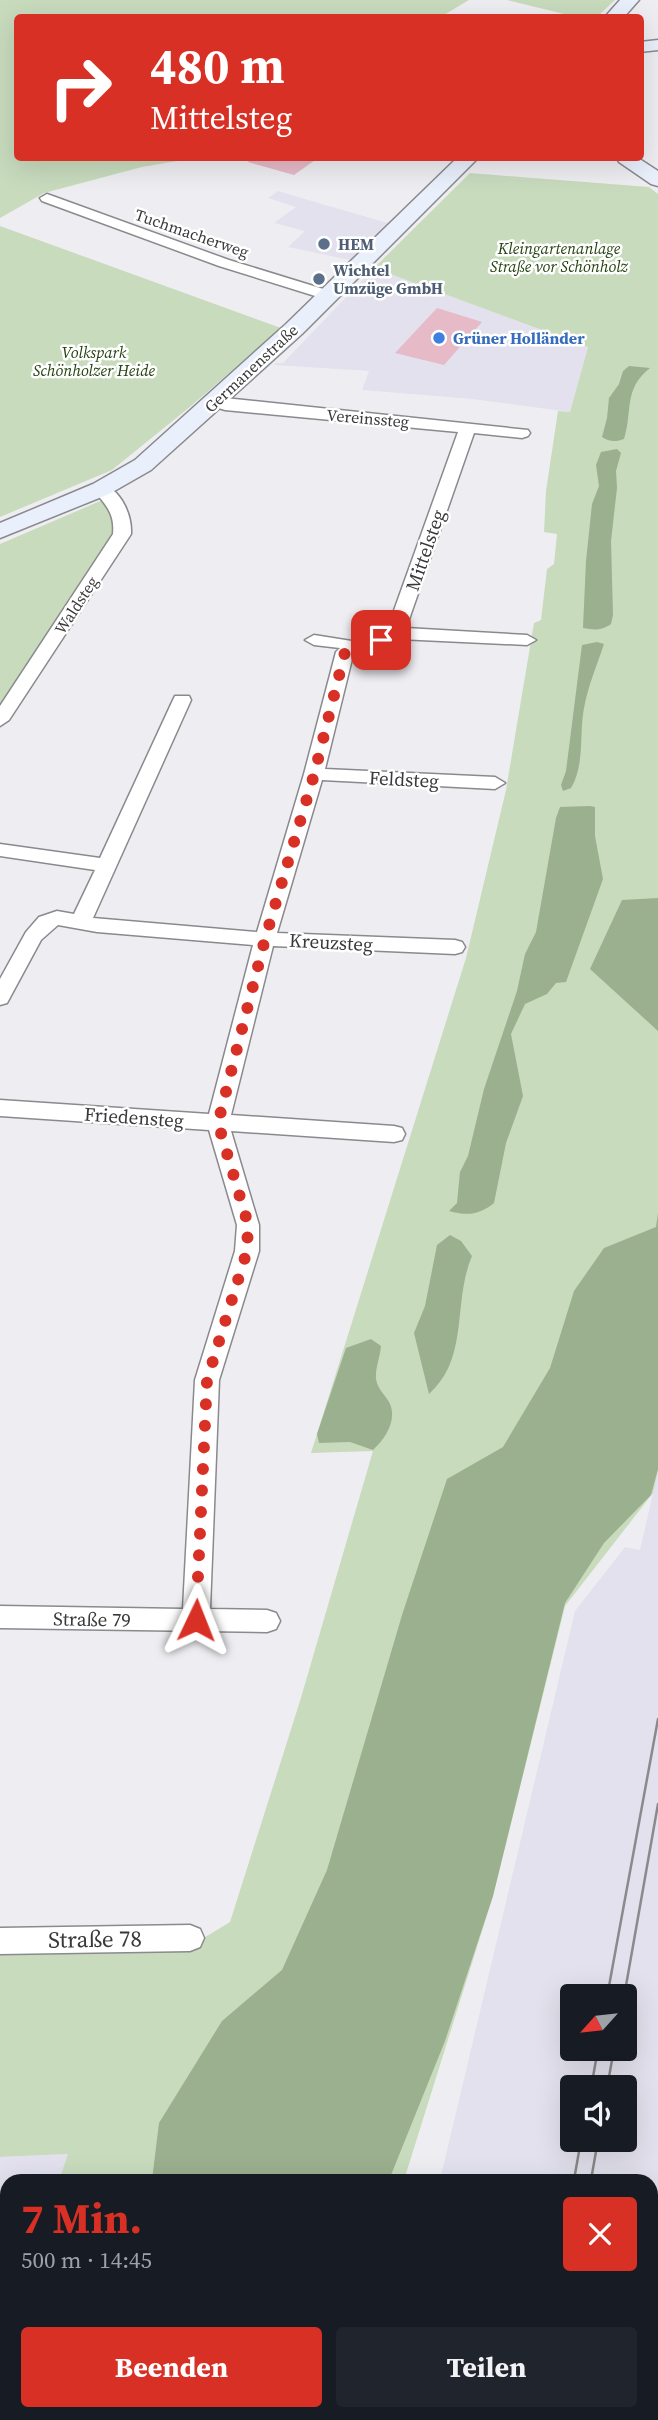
<!DOCTYPE html>
<html lang="de">
<head>
<meta charset="utf-8">
<style>
	:root { --surface:#171b24; --page:#20242c; --text:#f1f3f6; --muted:#9ea1a6; --accent:#d93025 }
	body { margin:0; font-family:"Source Serif 4",serif; background:var(--page); color:var(--text); height:100vh; display:flex; flex-direction:column; font-size:26px; white-space:nowrap }
	* { box-sizing:border-box; margin:0 }
	p { font-size:23px; color:var(--muted) }
	.icon { flex:none; width:38px; height:38px; fill:none; stroke:currentColor; stroke-width:2; stroke-linecap:round; stroke-linejoin:round }
	.map { position:relative; flex:1; overflow:hidden }
	.drawer { position:absolute; left:0px; top:2174px; width:658px; height:247px; display:flex; flex-direction:column; background:var(--surface); border-radius:21px 21px 0 0; box-shadow:0 7px 28px #0002 }
	.drawer>* { flex:none }
	.banner { position:absolute; left:14px; top:14px; width:630px; height:147px; border-radius:7px; box-shadow:0 7px 28px #0002; background:#d93025; color:#fff; overflow:hidden }
	.needle { width:46px; rotate:243deg }
	.buttons { position:absolute; left:560px; top:1984px; display:grid; gap:14px }
	.buttons a { display:grid; place-items:center; width:77px; height:77px; border-radius:7px; background:var(--surface); box-shadow:0 7px 28px #0002; font-size:35px }
	.pin { position:absolute; display:grid; place-items:center; width:60px; height:60px; color:#fff; margin:-30px; border-radius:14px; box-shadow:0 4px 10px #0006 }
	.me { position:absolute; width:77px; margin:-38px; rotate:2deg; stroke-linejoin:round; filter:drop-shadow(0 0 5px #0008) }
	.turn { display:flex; align-items:center; gap:24px; height:147px; padding:0 21px; font-size:32px }
	.turn .icon { width:91px; height:91px; stroke-width:2.5 }
	.turn b { display:block; font-size:49px; line-height:60px }
	.round { display:grid; place-items:center; flex:none; width:74px; height:74px; border-radius:7px; background:var(--page) }
	.headline { display:flex; align-items:center; justify-content:space-between; height:119px; padding:0 21px }
	h1 { font-size:42px; font-weight:700; line-height:52px; color:var(--accent) }
	.button { display:flex; gap:14px; margin-top:auto; padding:14px 21px }
	.button a { flex:1; height:80px; border-radius:7px; background:var(--accent); color:#fff; font-size:28px; font-weight:700; line-height:80px; text-align:center }
	.button a+a { background:var(--page); color:var(--text) }
	.map>svg:first-child { display:block }
	.built { fill:#e3e1ed; fill-rule:evenodd }
	.green { fill:#c8dbbd }
	.forest { fill:#9bb08f }
	.building { fill:#e6bac7 }
	.lines { fill:none; stroke-linecap:round; stroke-linejoin:round }
	.street-casing { stroke:#8a898d; stroke-width:3 }
	.secondary-casing { stroke:#8a898d; stroke-width:3 }
	.street { fill:#fff; fill-rule:evenodd }
	.secondary { fill:#e9f0fc; fill-rule:evenodd }
	.tram { stroke:#8a8a8d; stroke-width:2.5 }
	.route { stroke:#d93025; stroke-width:12; stroke-dasharray:0 21.6 }
	.service-dot { fill:#5c6f8a; stroke:#fff; stroke-width:2.5 }
	.shop-dot { fill:#3f7fe0; stroke:#fff; stroke-width:2.5 }
	.labels { text-anchor:middle; stroke-width:5; stroke-linejoin:round; paint-order:stroke }
	.far-street-label { font-size:16px; fill:#39393b; stroke:#fff }
	.far-service-label { font-size:16px; font-weight:bold; fill:#4e5e75; stroke:#fff; text-anchor:start }
	.far-park-label { font-size:16px; font-style:italic; fill:#264210; stroke:#fff }
	.far-shop-label { font-size:16px; font-weight:bold; fill:#366cbe; stroke:#fff; text-anchor:start }
	.street-label { font-size:19px; fill:#39393b; stroke:#fff }
	.near-street-label { font-size:23px; fill:#39393b; stroke:#fff }
</style>
</head>
<body>
<div class="map">
<svg width="658" height="2420" viewBox="0 0 658 2420">
	<rect width="100%" height="100%" fill="#eeeef2"/>
	<path class="built" d="M278 191 315 202 388 223 350 260 288 247 305 231 274 223 296 207 268 198Z
		M374 268 588 347 570 412 472 399 362 390 369 371 274 365 276 363H283Z
		M658 1471V2420H363L366 2413H651V2180H440L575 1611 625 1547 640 1550ZM572 1997H625V2049H572ZM572 2088H625V2140H572Z
		M68 2154 59 2180H7V2337L0 2357V2157Z"/>
	<path class="green" d="M0 0H469L439 18H18V158H195L142 167 44 193 0 218Z
		M507 0H615L597 17H576Z
		M470 173 649 187 658 194V1471L653 1493 565 1606 493 1896 404 2180H59L68 2154 0 2157V1952L184 1950 230 1922 300 1701 373 1451 311 1453 466 958 506 790 534 623 541 620 547 569 554 564 557 534 544 532 546 491 558 411 570 412 588 347 374 268Z
		M0 226 281 328 191 406 112 470 0 517Z
		M105 499 115 511V536L0 713V544Z
		M7 2337V2413H331L329 2420H0V2357Z"/>
	<path class="forest" d="M629 366 650 368C623 389 633 411 624 439 616 442 609 442 602 437L607 418 609 398 619 384 623 371Z
		M617 449 621 453 616 471 617 488 611 541 613 615 611 624C601 631 594 630 583 628L586 561 592 504 599 486 596 465 601 452Z
		M597 642 604 644C597 665 588 686 584 708 579 734 585 765 571 788L563 791 561 785 566 771 582 645Z
		M590 806 595 807V836L603 879 566 982 556 983 547 994 525 1004 511 1034 523 1096 506 1143 494 1203C479 1215 467 1216 449 1211L457 1203 460 1172 468 1156 484 1089 517 991 525 954 536 932 556 818 560 807Z
		M658 898V1031L590 969 622 900Z
		M658 1213V1469L651 1495 604 1543 565 1603 493 1896 445 2041 389 2180H152L159 2123 222 2021 282 1970 327 1870 402 1615 447 1479 503 1447 550 1368 574 1291 604 1248 656 1227Z
		M450 1235 461 1241 472 1256C452 1303 470 1357 429 1394L414 1333 425 1306 437 1245Z
		M371 1339 381 1346C380 1357 375 1369 376 1379 378 1390 384 1393 389 1402 398 1419 386 1438 373 1450L350 1442 319 1443 317 1434 346 1348Z
		M124 2413H312L310 2420H123Z"/>
	<path class="building" d="M249 158H318L294 175 248 162Z
		M437 308 482 322 444 365 395 353Z"/>
	<g class="lines">
		<g class="street-casing">
			<path id="street" d="M47 194 229 260 333 292 336 295 328 300 219 266 42 201 40 198Z
				M215 397 528 430 530 433 528 436 522 438 474 433 406 628 527 635 536 640 527 645 399 639 353 655 325 769 495 777 505 783 495 789 322 780 277 933 455 940 462 942 465 947 462 952 455 954 273 946 231 1115 394 1126 402 1128 405 1134 402 1140 394 1142 231 1131 259 1225V1251L219 1380 210 1609 267 1610 276 1613 280 1621 276 1629 267 1632 0 1628V1606L183 1609 195 1380 235 1251 237 1225 209 1130 0 1116V1100L209 1114 253 945 97 932 58 925 41 940 7 1003 0 1005V979L26 932 39 917 57 911 74 914 95 870 0 856V844L100 858 173 700 175 696H189L191 700 93 918 257 932 304 774 336 652 340 648 314 645 305 640 314 635 358 642 387 630 458 432 225 410 209 405 207 402Z
				M101 484C121 489 132 515 131 534L9 720 0 726V706L113 534C115 512 105 505 93 489Z
				M190 1925 200 1929 204 1938 200 1947 190 1951 0 1954V1928Z"/>
		</g>
		<g class="secondary-casing">
			<path id="secondary" d="M620 0H639L623 18H604Z
				M658 40V50L640 52V42Z
				M457 158H478L302 334 151 470 109 494 0 538V523L93 484 135 460 286 324Z
				M617 158H638L658 171V186L651 184 619 162Z"/>
		</g>
		<use href="#street" class="street"/>
		<use href="#secondary" class="secondary"/>
		<path class="tram" d="M607 1997 658 1719
			M624 1997 658 1804
			M591 2088 598 2049
			M607 2088 614 2049
			M574 2180 581 2140
			M591 2180 598 2140
			M530 2420 531 2413
			M548 2420 549 2413"/>
	</g>
	<g class="lines">
		<path class="route" d="M196 1620 207 1380 247 1251 248 1224 218 1123 265 939 314 775 345 652 381 640"/>
	</g>
	<g class="service-dot">
		<circle cx="324" cy="244" r="7"/>
		<circle cx="319" cy="279" r="7"/>
	</g>
	<circle class="shop-dot" cx="439" cy="338" r="7"/>
	<g class="labels">
		<g class="far-street-label">
			<text transform="translate(192 233) rotate(19)" y="6">Tuchmacherweg</text>
			<text transform="translate(251 368) rotate(-43)" y="6">Germanenstraße</text>
			<text transform="translate(368 418) rotate(5)" y="6">Vereinssteg</text>
			<text transform="translate(76 605) rotate(-57)" y="6">Waldsteg</text>
		</g>
		<g class="far-service-label">
			<text x="338" y="250">HEM</text>
			<text x="333" y="276">Wichtel<tspan x="333" dy="18">Umzüge GmbH</tspan></text>
		</g>
		<g class="far-park-label">
			<text x="559" y="254">Kleingartenanlage<tspan x="559" dy="18">Straße vor Schönholz</tspan></text>
			<text x="94" y="358">Volkspark<tspan x="94" dy="18">Schönholzer Heide</tspan></text>
		</g>
		<g class="far-shop-label">
			<text x="453" y="344">Grüner Holländer</text>
		</g>
		<g class="street-label">
			<text transform="translate(425 550) rotate(-71)" y="7">Mittelsteg</text>
			<text transform="translate(404 779) rotate(3)" y="7">Feldsteg</text>
			<text transform="translate(331 942) rotate(3)" y="7">Kreuzsteg</text>
			<text transform="translate(134 1117) rotate(4)" y="7">Friedensteg</text>
			<text transform="translate(92 1619) rotate(1)" y="7">Straße 79</text>
		</g>
		<g class="near-street-label">
			<text transform="translate(95 1939) rotate(-1)" y="8">Straße 78</text>
		</g>
	</g>
</svg>
<div class="buttons">
<a><svg class="needle" viewBox="-14 -14 28 28"><path d="M0-13l5 13h-10z" fill="#e53935"/><path d="M0 13l5-13h-10z" fill="#9ea1a6"/></svg></a>
<a><svg class="icon" aria-label="sound" viewBox="0 0 24 24"><path d="M4 9h4l5-4v14l-5-4H4zM17 9q2 3 0 6"/></svg></a>
</div>
<div class="pin" style="left:381px;top:640px;background:#d93025"><svg class="icon" aria-label="arrive" viewBox="0 0 24 24"><path d="M6 21V4h12l-3 4 3 4H6"/></svg></div>
<svg class="me" style="left:196px;top:1620px" viewBox="-20 -20 40 40"><path d="M0-17L14 15 0 8-14 15z" fill="#d93025" stroke="#fff" stroke-width="4"/></svg>
<div class="banner">
<div class="turn"><svg class="icon" aria-label="right" viewBox="0 0 24 24"><path d="M7 20v-9h11M14 6l5 5-5 5"/></svg><div><b>480 m</b>Mittelsteg</div></div>
</div>
<section class="drawer">
<div class="headline"><div><h1>7 Min.</h1><p>500 m · 14:45</p></div><a class="round" style="background:#d93025;color:#fff"><svg class="icon" aria-label="close" viewBox="0 0 24 24"><path d="M6 6l12 12M18 6L6 18"/></svg></a></div>
<div class="button"><a>Beenden</a><a>Teilen</a></div>
</section>
</div>
</body>
</html>
